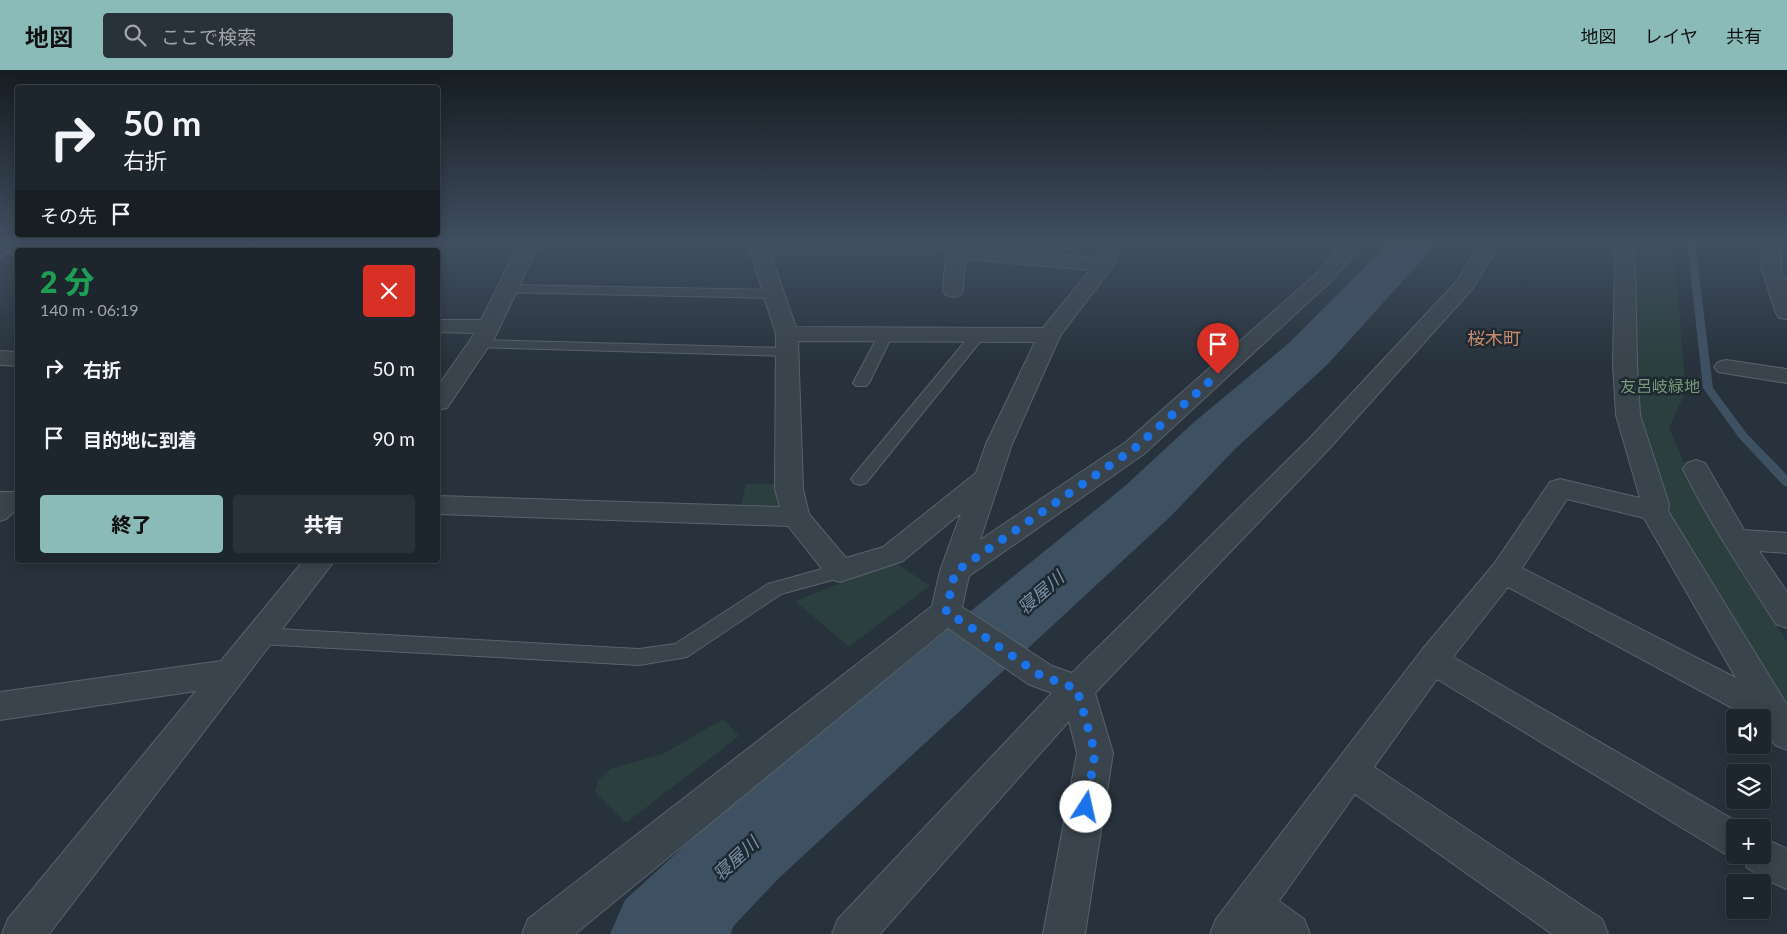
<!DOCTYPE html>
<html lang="ja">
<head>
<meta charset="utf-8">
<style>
	:root { --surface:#1d262d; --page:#2a3239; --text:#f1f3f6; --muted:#a0a5aa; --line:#3b4349; --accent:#8bbbb9 }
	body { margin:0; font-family:Lato,"Noto Sans JP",sans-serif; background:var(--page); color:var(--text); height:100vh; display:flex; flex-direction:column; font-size:19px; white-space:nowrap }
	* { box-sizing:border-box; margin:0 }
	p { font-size:16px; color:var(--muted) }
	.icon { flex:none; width:28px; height:28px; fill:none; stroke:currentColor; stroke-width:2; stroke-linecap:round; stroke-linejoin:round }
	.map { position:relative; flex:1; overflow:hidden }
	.side { position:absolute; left:15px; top:178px; width:425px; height:315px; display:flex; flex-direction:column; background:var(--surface); border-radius:5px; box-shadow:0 2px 12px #0003,0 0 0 1px var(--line) }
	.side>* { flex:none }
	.hud { position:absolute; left:15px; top:15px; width:425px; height:152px; border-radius:5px; box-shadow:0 2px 12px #0003,0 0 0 1px var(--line); background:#1d262d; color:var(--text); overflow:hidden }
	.controls { position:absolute; left:1726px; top:639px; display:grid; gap:10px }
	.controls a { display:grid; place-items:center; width:45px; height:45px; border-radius:5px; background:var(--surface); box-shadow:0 2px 12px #0003,0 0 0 1px var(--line); font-size:25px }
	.pin { position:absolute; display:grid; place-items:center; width:42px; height:42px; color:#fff; margin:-51px -21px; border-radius:50% 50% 50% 0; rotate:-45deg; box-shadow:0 0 5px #0007 }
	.pin .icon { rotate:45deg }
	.me { position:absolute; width:55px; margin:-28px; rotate:10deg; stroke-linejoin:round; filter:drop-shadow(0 0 4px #0008) }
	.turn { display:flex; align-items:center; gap:18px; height:105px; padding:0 25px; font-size:22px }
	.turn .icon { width:65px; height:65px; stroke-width:2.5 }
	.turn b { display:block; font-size:35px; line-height:42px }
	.then { display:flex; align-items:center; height:48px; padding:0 25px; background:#0003; gap:10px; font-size:19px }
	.round { display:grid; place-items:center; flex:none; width:52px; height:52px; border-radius:5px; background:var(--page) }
	.summary { display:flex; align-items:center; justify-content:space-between; height:85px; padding:0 25px }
	h1 { font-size:30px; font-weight:800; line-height:38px; color:#1e9e55 }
	.cta { display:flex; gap:10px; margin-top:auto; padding:10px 25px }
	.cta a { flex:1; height:58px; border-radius:5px; background:var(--accent); color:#111; font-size:20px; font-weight:800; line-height:58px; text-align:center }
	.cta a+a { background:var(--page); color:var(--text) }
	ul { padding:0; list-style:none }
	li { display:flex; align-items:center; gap:15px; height:70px; padding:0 25px }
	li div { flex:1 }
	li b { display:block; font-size:19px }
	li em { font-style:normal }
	header { display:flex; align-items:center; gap:30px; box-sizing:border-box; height:70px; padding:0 25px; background:var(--accent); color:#111 }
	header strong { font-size:24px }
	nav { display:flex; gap:28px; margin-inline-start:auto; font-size:18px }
	.search { width:350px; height:45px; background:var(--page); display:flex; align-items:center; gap:12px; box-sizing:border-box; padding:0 18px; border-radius:5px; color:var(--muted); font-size:19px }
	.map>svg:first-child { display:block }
	.green { fill:#2a3f3e }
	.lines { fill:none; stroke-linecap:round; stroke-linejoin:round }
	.stream { fill:#3e5163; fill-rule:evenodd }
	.river { fill:#3e5163; fill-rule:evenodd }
	.service-casing { stroke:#58626a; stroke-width:2 }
	.minor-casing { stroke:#58626a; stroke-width:2 }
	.service { fill:#3a444c; fill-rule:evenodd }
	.minor { fill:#3a444c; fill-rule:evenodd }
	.rail { stroke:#5d6873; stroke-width:3; stroke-dasharray:4 4; stroke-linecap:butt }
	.route { stroke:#1a73e8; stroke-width:9; stroke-dasharray:0 16.2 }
	.labels { text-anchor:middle; stroke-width:5; stroke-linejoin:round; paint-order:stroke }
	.park-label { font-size:16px; fill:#779b7b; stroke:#1f2931 }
	.neighbourhood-label { font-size:18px; fill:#ca8c6e; stroke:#1f2931 }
	.water-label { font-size:18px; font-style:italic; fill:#7a92a8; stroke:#1f2931 }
</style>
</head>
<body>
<header>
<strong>地図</strong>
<div class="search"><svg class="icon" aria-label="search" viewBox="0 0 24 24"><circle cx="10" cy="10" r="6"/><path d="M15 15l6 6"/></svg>ここで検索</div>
<nav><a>地図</a><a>レイヤ</a><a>共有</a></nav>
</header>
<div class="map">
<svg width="1787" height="864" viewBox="0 0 1787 864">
	<rect width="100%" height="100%" fill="#27323c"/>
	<path class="green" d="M1627 172H1673L1686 321 1669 358 1685 395 1742 504 1787 571V651L1654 420 1633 349V242Z
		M746 414H782L785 432 773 440 740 439Z
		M895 492 930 516 849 577 795 531Z
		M723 649 739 666 626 753 595 722 598 710 612 698 663 684Z"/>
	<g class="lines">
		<path class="stream" d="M1687 172H1695L1713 318 1747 364 1787 405V416L1783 415 1739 368 1703 318Z
			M747 771 753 773 755 778 731 864H715L739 778 741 773Z"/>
		<path class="river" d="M1389 172H1438L1327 295 1235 379 1171 446 779 808 726 864H610L625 830 715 748 1125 416 1193 353 1289 273Z"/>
		<g class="service-casing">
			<path id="service" d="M507 215 774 220 781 224 774 228 502 222 500 219Z
				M886 260 891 261 893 264 869 313 866 316H856L853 313 879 264 881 261Z
				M978 261 983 262 985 265 983 268 866 413 860 415 854 413 851 409 854 405 973 262Z
				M479 270 787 278 792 279 794 282 792 285 787 286 474 277 472 274 474 271Z
				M18 422V438L6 449 0 451V435L12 424Z
				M840 494 847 496 849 501 847 506 781 524 687 587 639 595 259 574 252 572 249 566 252 560 259 558 639 579 675 574 768 514Z"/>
		</g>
		<g class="minor-casing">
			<path id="minor" d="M248 172H269L262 180H240Z
				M520 172H540L495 267 447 338 438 340V316L475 263 438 262V250H481Z
				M747 172 927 173 934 175 937 179 934 183 927 185 770 183 796 257 1043 258 1090 200 965 189 963 221 960 225 953 227 946 225 943 221 946 182 949 178 956 176 1096 188 1101 172H1121L1114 195 1060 266 1012 374 980 470 1126 372 1317 203 1345 172H1365L1331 211 1144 384 969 506 962 537 1052 596 1072 603 1309 369 1457 211 1480 172H1500L1473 218 1327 381 1095 623 1113 683 1085 864H1043L1077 683 1069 651 880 864H832L838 849 1052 623 1028 614 948 558 575 864H522L528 849 932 536 940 501 961 443 903 491 840 512 830 509 788 456 438 444V426L780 437 775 419 776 264ZM798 271 1035 272 986 374 976 403 883 477 846 488 809 444 803 419Z
				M1613 172H1633L1635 194 1637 294 1640 345 1669 434 1668 441 1787 635V680L1775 675 1762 654V648H1751L1508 517 1453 587 1748 758H1735V785H1762V767L1787 779V819L1773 813 1747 798 1742 785 1735 788 1722 782 1437 609 1374 697 1602 849 1608 864H1552L1355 724 1279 831 1304 849 1310 864H1210L1216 849 1238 820 1421 581 1494 494 1550 412 1560 409 1640 428 1616 345 1613 294 1615 194ZM1567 429 1644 448 1736 608 1522 498Z
				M1760 172H1780L1781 197 1787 213V249L1779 248 1776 243 1761 197Z
				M0 281 18 282V296L0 295Z
				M1726 290 1787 299V313L1718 302 1714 297 1718 292Z
				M1696 390 1705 393 1744 460 1787 463V483L1759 481 1787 522V558L1776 554C1743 503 1710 454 1683 399L1687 393Z
				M0 422H18V440H0Z
				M304 490H335L49 864H2L8 849 196 621 0 650V622L221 591Z"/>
		</g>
		<use href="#service" class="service"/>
		<use href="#minor" class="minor"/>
		<path class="rail" d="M0 178 10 172
			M0 187 25 172"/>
	</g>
	<linearGradient id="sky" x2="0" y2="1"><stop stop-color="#151c21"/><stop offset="0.59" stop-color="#414f61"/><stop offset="1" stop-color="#414f61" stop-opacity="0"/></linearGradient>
	<rect width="1787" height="293" fill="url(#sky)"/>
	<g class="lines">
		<path class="route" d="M1086 737 1095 683 1077 619 1040 605 966 554 946 542 955 502 1135 378 1218 304"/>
	</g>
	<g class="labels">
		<g class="park-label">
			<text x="1660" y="322">友呂岐緑地</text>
		</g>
		<g class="neighbourhood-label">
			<text x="1494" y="275">桜木町</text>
		</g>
		<g class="water-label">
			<text transform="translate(1041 523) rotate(-41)" y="6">寝屋川</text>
			<text transform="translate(736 789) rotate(-43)" y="6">寝屋川</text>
		</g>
	</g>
</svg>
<div class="controls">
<a><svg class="icon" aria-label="sound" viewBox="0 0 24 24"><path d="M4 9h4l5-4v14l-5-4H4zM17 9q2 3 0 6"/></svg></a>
<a><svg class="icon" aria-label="layers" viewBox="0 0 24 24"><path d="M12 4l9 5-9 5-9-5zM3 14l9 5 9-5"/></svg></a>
<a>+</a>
<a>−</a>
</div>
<div class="pin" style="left:1218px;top:304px;background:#d93025"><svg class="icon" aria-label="arrive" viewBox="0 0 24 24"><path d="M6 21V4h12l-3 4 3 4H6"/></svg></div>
<svg class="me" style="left:1086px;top:737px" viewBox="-20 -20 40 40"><circle r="19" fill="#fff"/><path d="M0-13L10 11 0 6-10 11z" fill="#1a73e8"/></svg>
<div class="hud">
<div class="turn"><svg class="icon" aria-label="right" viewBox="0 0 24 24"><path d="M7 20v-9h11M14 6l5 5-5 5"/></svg><div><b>50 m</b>右折</div></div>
<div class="then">その先<svg class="icon" aria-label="arrive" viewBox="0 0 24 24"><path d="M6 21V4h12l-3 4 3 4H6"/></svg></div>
</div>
<section class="side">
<div class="summary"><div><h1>2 分</h1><p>140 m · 06:19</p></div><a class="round" style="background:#d93025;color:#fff"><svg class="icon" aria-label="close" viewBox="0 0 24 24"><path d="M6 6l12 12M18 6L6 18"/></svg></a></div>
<ul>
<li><svg class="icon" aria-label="right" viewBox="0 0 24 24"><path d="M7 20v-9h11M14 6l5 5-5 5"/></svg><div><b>右折</b></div><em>50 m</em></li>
<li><svg class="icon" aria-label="arrive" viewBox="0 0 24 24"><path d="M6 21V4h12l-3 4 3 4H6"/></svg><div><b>目的地に到着</b></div><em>90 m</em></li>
</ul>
<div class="cta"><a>終了</a><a>共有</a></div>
</section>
</div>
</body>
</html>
